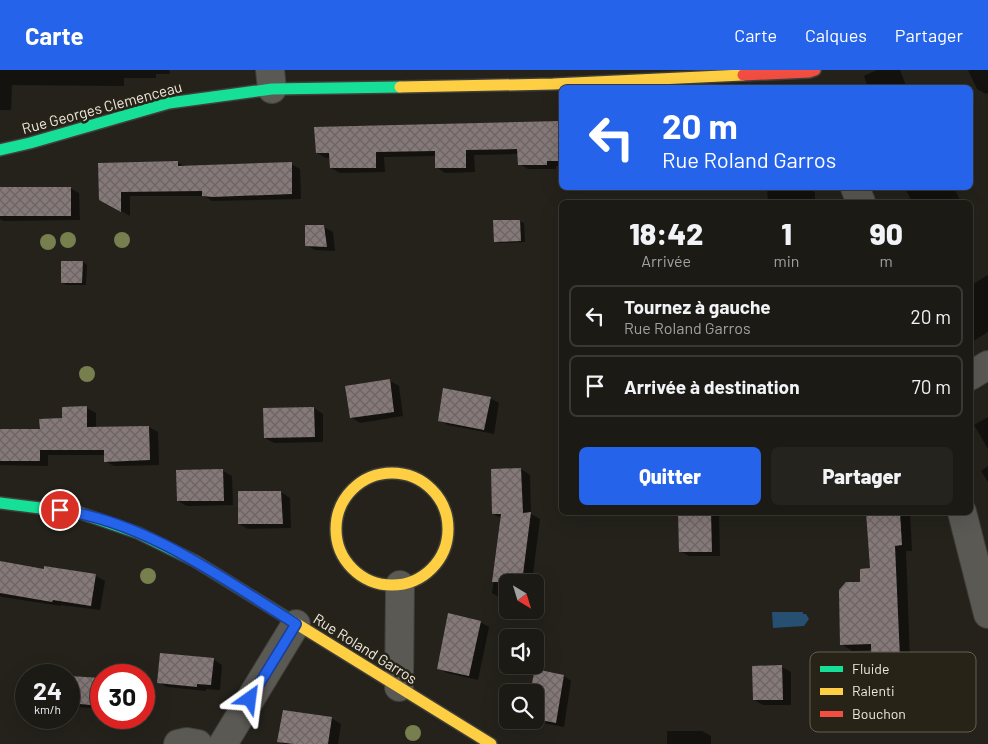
<!DOCTYPE html>
<html lang="fr">
<head>
<meta charset="utf-8">
<style>
	:root { --surface:#1b1a14; --page:#24231d; --text:#f1f3f6; --muted:#a0a1a0; --line:#393834; --accent:#2563eb }
	body { margin:0; font-family:Barlow,sans-serif; background:var(--page); color:var(--text); height:100vh; display:flex; flex-direction:column; font-size:19px; white-space:nowrap }
	* { box-sizing:border-box; margin:0 }
	p { font-size:16px; color:var(--muted) }
	.icon { flex:none; width:28px; height:28px; fill:none; stroke:currentColor; stroke-width:2; stroke-linecap:round; stroke-linejoin:round }
	.map { position:relative; flex:1; overflow:hidden }
	.drawer { position:absolute; left:559px; top:130px; width:414px; height:315px; display:flex; flex-direction:column; background:var(--surface); border-radius:8px; box-shadow:0 5px 20px #0002,0 0 0 1px var(--line) }
	.drawer>* { flex:none }
	.top-card { position:absolute; left:559px; top:15px; width:414px; height:105px; border-radius:8px; box-shadow:0 5px 20px #0002,0 0 0 1px var(--line); background:#2563eb; color:#fff; overflow:hidden }
	.needle { width:32px; rotate:142deg }
	.tools { position:absolute; left:499px; top:504px; display:grid; gap:10px }
	.tools a { display:grid; place-items:center; width:45px; height:45px; border-radius:8px; background:var(--surface); box-shadow:0 5px 20px #0002,0 0 0 1px var(--line); font-size:25px }
	.speed { position:absolute; left:15px; top:594px; display:flex; gap:10px; font-size:25px; font-weight:700; text-align:center }
	.speed>* { display:grid; place-content:center; width:65px; height:65px; border-radius:50%; background:var(--surface); box-shadow:0 5px 20px #0002,0 0 0 1px var(--line); line-height:1 }
	.speed small { font-size:12px; font-weight:400 }
	.speed .limit { border:8px solid #d22; background:#fff; color:#111 }
	.pin { position:absolute; display:grid; place-items:center; width:42px; height:42px; color:#fff; margin:-21px; border:2px solid #fff; border-radius:50%; box-shadow:0 1px 5px #0007 }
	.me { position:absolute; width:55px; margin:-28px; rotate:31deg; stroke-linejoin:round; filter:drop-shadow(0 0 4px #0008) }
	.turn { display:flex; align-items:center; gap:18px; height:105px; padding:0 20px; font-size:22px }
	.turn .icon { width:65px; height:65px; stroke-width:2.5 }
	.turn b { display:block; font-size:35px; line-height:42px }
	.eta { display:flex; justify-content:space-evenly; align-items:center; height:85px; text-align:center }
	.eta b { font-size:30px; font-weight:800; line-height:35px }
	.button { display:flex; gap:10px; margin-top:auto; padding:10px 20px }
	.button a { flex:1; height:58px; border-radius:8px; background:var(--accent); color:#fff; font-size:20px; font-weight:800; line-height:58px; text-align:center }
	.button a+a { background:var(--page); color:var(--text) }
	ul { padding:0; list-style:none }
	li { display:flex; align-items:center; gap:15px; height:62px; margin:0 10px 8px; padding:0 10px; border:2px solid var(--line); border-radius:8px }
	li div { flex:1 }
	li b { display:block; font-size:19px }
	li em { font-style:normal }
	header { display:flex; align-items:center; gap:30px; box-sizing:border-box; height:70px; padding:0 25px; background:var(--accent); color:#fff }
	header strong { font-size:24px }
	nav { display:flex; gap:28px; margin-inline-start:auto; font-size:18px }
	.map>svg:first-child { display:block }
	.water { fill:#264f72 }
	.shadow { fill:#0007 }
	.building { fill:url(#building-cross-hatch) }
	.lines { fill:none; stroke-linecap:round; stroke-linejoin:round }
	.street-casing { stroke:#413f3a; stroke-width:30 }
	.fast-casing { stroke:#413f3a; stroke-width:14 }
	.slow-casing { stroke:#413f3a; stroke-width:14 }
	.jam-casing { stroke:#413f3a; stroke-width:14 }
	.street { stroke:#5b5954; stroke-width:28 }
	.fast { stroke:#16e098; stroke-width:11 }
	.slow { stroke:#ffcf43; stroke-width:11 }
	.jam { stroke:#f24e42; stroke-width:11 }
	.tree { fill:#767f4d }
	.route-casing { stroke:#184099; stroke-width:12 }
	.route { stroke:#2563eb; stroke-width:9 }
	.labels { text-anchor:middle; stroke-width:5; stroke-linejoin:round; paint-order:stroke }
	.street-label { font-size:15px; fill:#eae8e0; stroke:#282317 }
	.key { fill:#282317; stroke:#625e53; stroke-width:1 }
	.key-label { font-size:14px; fill:#eae8e0 }
</style>
</head>
<body>
<header>
<strong>Carte</strong>
<nav><a>Carte</a><a>Calques</a><a>Partager</a></nav>
</header>
<div class="map">
<svg width="988" height="674" viewBox="0 0 988 674">
	<defs>
		<pattern id="building-cross-hatch" width="8" height="8" patternUnits="userSpaceOnUse" patternTransform="scale(1.25)"><rect width="8" height="8" fill="#86797a"/><path d="M0 0l8 8M0 8l8-8" fill="none" stroke="#6c6564"/></pattern>
	</defs>
	<rect width="100%" height="100%" fill="#24221b"/>
	<path class="water" d="M772 542H803V544H806L809 549 804 556 773 558Z"/>
	<path class="shadow" d="M0 0H169L170 4H156V8H124V16L12 15 11 40H0Z
		M877 0H900L907 18H868L864 6Z
		M968 0H988V23L986 24 977 19Z
		M561 52V95L556 96V99H528L519 94V84L474 85 475 102 445 103 436 97V86L384 87 385 102 340 103 331 98 330 88H326L317 83 315 58Z
		M177 92 186 97 291 94 300 99 301 129 212 131 204 126H130V146L100 129Z
		M0 118H70L79 123 80 150 3 151 0 149Z
		M767 118H811V120L815 122V132H768Z
		M905 118H954L961 132H912Z
		M519 151 524 153 525 172 499 173 495 171Z
		M324 157 333 162 335 181 315 180 306 175Z
		M83 192 87 195 86 215H66L62 213Z
		M988 205V262L970 273V216Z
		M390 311 399 316 403 346 360 353 351 347Z
		M490 328 499 333 494 364 448 355 439 350Z
		M87 338 96 343V358L149 357 158 362 159 395 114 396 105 391V385H48V396L0 395V360H41Z
		M314 338 323 344V372L274 373 265 368Z
		M988 347V379L974 355Z
		M988 396V412L981 401Z
		M521 399 530 405 531 444 540 449 532 512H508V529L501 528 492 523 502 449 493 444Z
		M223 401 232 406 233 435 187 436 178 431Z
		M239 422H281L290 428 291 458 248 459 239 454Z
		M679 442H719L720 486H689L680 481Z
		M867 442H910L912 481H906L910 591 918 596V615H925L936 621V649L884 651 873 644 872 580 852 581 841 574 861 513 871 500Z
		M0 492 45 500V497L96 506 105 511 100 540 61 535V536L2 527 0 526Z
		M480 552 489 557 478 610 447 603 438 598Z
		M213 589 222 595 220 620 206 619V621L167 617 158 612Z
		M782 597 791 602V635H763L754 630Z
		M564 606 571 611 564 657 527 650H535V622H516L518 613 533 616Z
		M72 607 101 609V639L79 637 70 632Z
		M144 624 150 644 144 643Z
		M331 648 341 654 338 674H284L279 671Z
		M667 661H702L711 666V674H667Z"/>
	<path class="building" d="M561 51V91H547V95H518L517 79 466 80V98H435V81L376 82V98H330L329 83H316L314 57Z
		M178 91V96L292 92V124L213 127 202 126V121L121 122V142L99 130 98 93Z
		M0 117H71V146H0Z
		M493 150H520L521 171 494 172Z
		M305 155H324L327 177 305 176Z
		M61 191H83L82 213H61Z
		M390 309 394 342 350 348 345 316Z
		M443 318 491 327 484 360 438 351Z
		M87 336V357L149 356 150 390 104 392V380H40V391H0V359H40L39 349 62 348V337Z
		M314 337 315 367 264 368 263 338Z
		M521 398 523 443 531 442 522 512H492L501 444H492L491 399Z
		M223 399 224 431H177L176 400Z
		M238 421H281L283 454H238Z
		M678 442H711L712 482H679Z
		M866 442H900L902 475 895 476 900 588H907V613L925 614 926 644 872 645 871 574 840 575 839 520 846 512H860V499L870 498Z
		M0 491 44 499V496L96 504 91 536 53 530 52 532 0 523Z
		M448 543 481 551 469 606 437 599Z
		M160 583 214 588 211 615 197 614V617L157 613Z
		M782 595 783 630H753L752 596Z
		M535 599 564 605 556 653 535 649V622H530Z
		M70 606 101 608V636L69 633Z
		M283 640 332 647 328 674H294L277 672Z"/>
	<g class="lines">
		<g class="street-casing">
			<path id="street" d="M270 0 272 19
				M855 118 861 132
				M970 306 988 295
				M962 442 988 544
				M399 617 400 515
				M178 674 187 672 198 674
				M223 674 296 554"/>
		</g>
		<g class="fast-casing">
			<path id="fast" d="M0 80 30 73 169 33 272 19 400 17
				M0 433 80 443 138 463 195 491 292 551"/>
		</g>
		<g class="slow-casing">
			<path id="slow" d="M400 17 553 14 743 5
				M336 459a56 56 0 1 1 112 0a56 56 0 1 1-112 0Z
				M292 551 491 674"/>
		</g>
		<g class="jam-casing">
			<path id="jam" d="M743 5 809 2 815 0"/>
		</g>
		<use href="#street" class="street"/>
		<use href="#fast" class="fast"/>
		<use href="#slow" class="slow"/>
		<use href="#jam" class="jam"/>
	</g>
	<g class="tree">
		<circle cx="68" cy="170" r="8"/>
		<circle cx="122" cy="170" r="8"/>
		<circle cx="48" cy="172" r="8"/>
		<circle cx="87" cy="304" r="8"/>
		<circle cx="148" cy="506" r="8"/>
		<circle cx="413" cy="663" r="8"/>
	</g>
	<g class="lines">
		<g class="route-casing">
			<path id="route" d="M60 440C147 452 223 509 296 554L250 629"/>
		</g>
		<use href="#route" class="route"/>
	</g>
	<g class="labels">
		<g class="street-label">
			<text transform="translate(102 38) rotate(-15)" y="5">Rue Georges Clemenceau</text>
			<text transform="translate(365 579) rotate(32)" y="5">Rue Roland Garros</text>
		</g>
	</g>
	<rect x="810" y="582" width="166" height="80" rx="8" class="key"/>
	<rect x="820" y="596" width="23" height="6" fill="#16e098"/>
	<rect x="820" y="618" width="23" height="7" fill="#ffcf43"/>
	<rect x="820" y="641" width="23" height="6" fill="#f24e42"/>
	<g class="key-label">
		<text x="852" y="604">Fluide</text>
		<text x="852" y="626">Ralenti</text>
		<text x="852" y="649">Bouchon</text>
	</g>
</svg>
<div class="tools">
<a><svg class="needle" viewBox="-14 -14 28 28"><path d="M0-13l5 13h-10z" fill="#e53935"/><path d="M0 13l5-13h-10z" fill="#a0a1a0"/></svg></a>
<a><svg class="icon" aria-label="sound" viewBox="0 0 24 24"><path d="M4 9h4l5-4v14l-5-4H4zM17 9q2 3 0 6"/></svg></a>
<a><svg class="icon" aria-label="search" viewBox="0 0 24 24"><circle cx="10" cy="10" r="6"/><path d="M15 15l6 6"/></svg></a>
</div>
<div class="speed"><div>24<small>km/h</small></div><div class="limit">30</div></div>
<div class="pin" style="left:60px;top:440px;background:#d93025"><svg class="icon" aria-label="arrive" viewBox="0 0 24 24"><path d="M6 21V4h12l-3 4 3 4H6"/></svg></div>
<svg class="me" style="left:250px;top:629px" viewBox="-20 -20 40 40"><path d="M0-17L14 15 0 8-14 15z" fill="#2563eb" stroke="#fff" stroke-width="4"/></svg>
<div class="top-card">
<div class="turn"><svg class="icon" aria-label="left" viewBox="0 0 24 24"><path d="M17 20v-9H6M10 6l-5 5 5 5"/></svg><div><b>20 m</b>Rue Roland Garros</div></div>
</div>
<section class="drawer">
<div class="eta">
<div><b>18:42</b><p>Arrivée</p></div>
<div><b>1</b><p>min</p></div>
<div><b>90</b><p>m</p></div>
</div>
<ul>
<li><svg class="icon" aria-label="left" viewBox="0 0 24 24"><path d="M17 20v-9H6M10 6l-5 5 5 5"/></svg><div><b>Tournez à gauche</b><p>Rue Roland Garros</p></div><em>20 m</em></li>
<li><svg class="icon" aria-label="arrive" viewBox="0 0 24 24"><path d="M6 21V4h12l-3 4 3 4H6"/></svg><div><b>Arrivée à destination</b></div><em>70 m</em></li>
</ul>
<div class="button"><a>Quitter</a><a>Partager</a></div>
</section>
</div>
</body>
</html>
